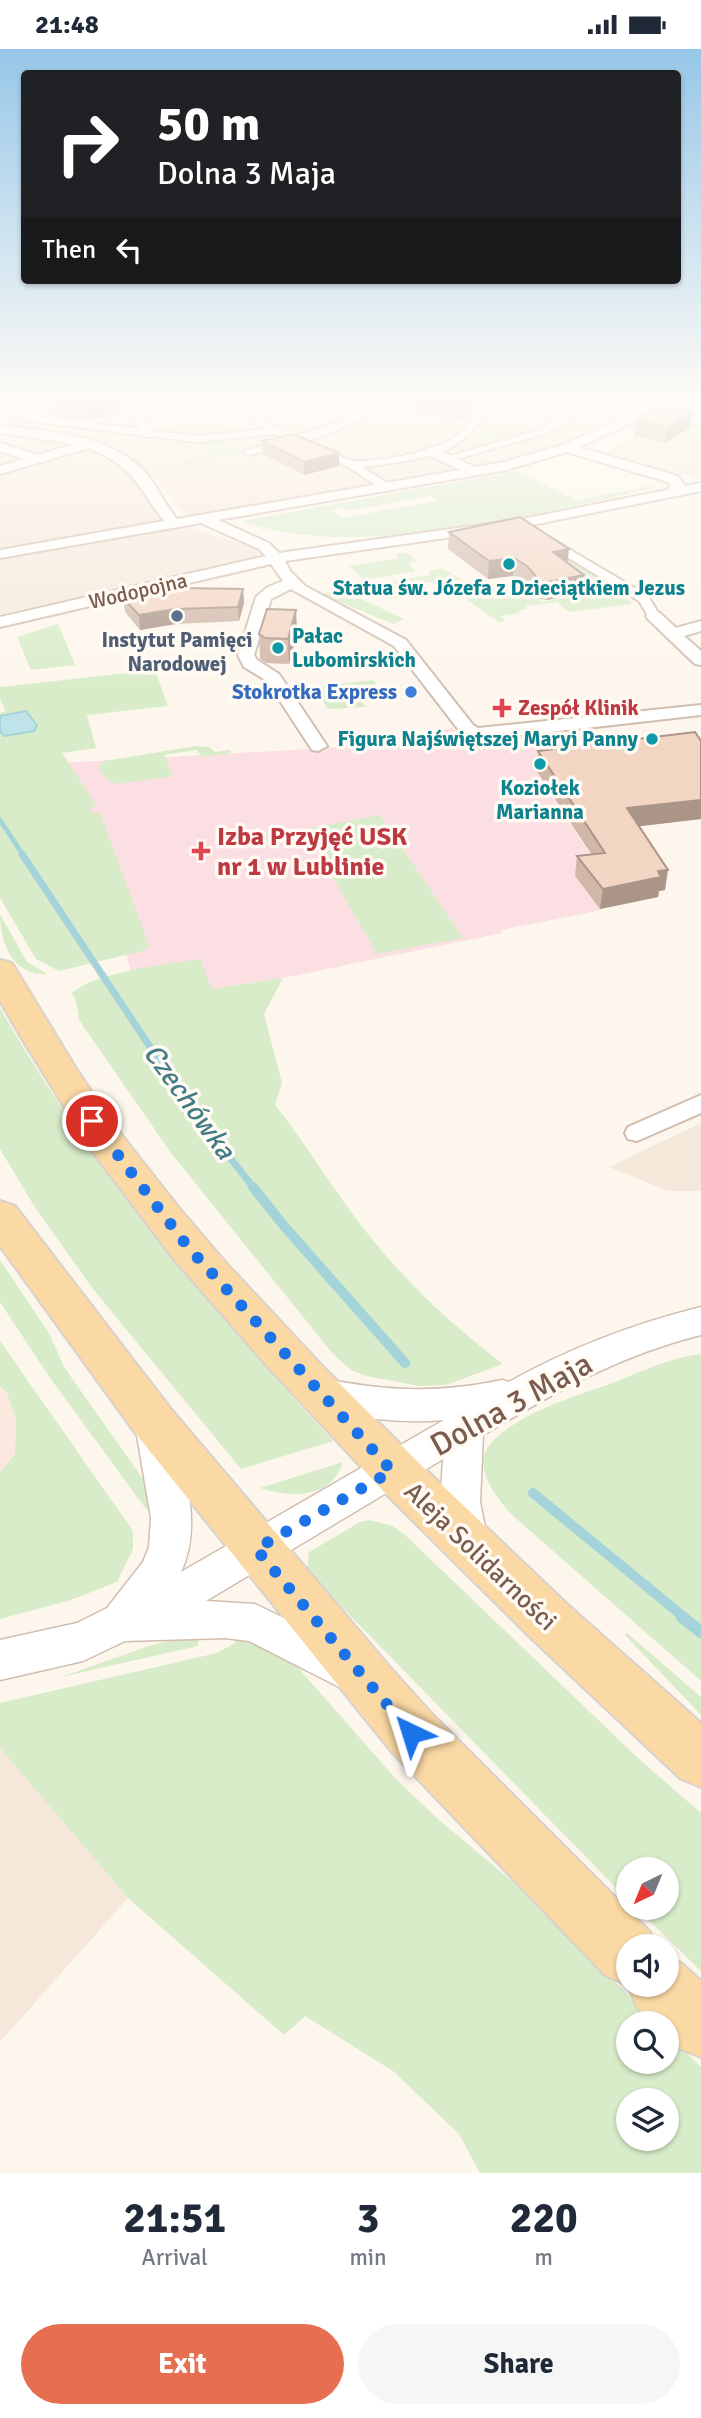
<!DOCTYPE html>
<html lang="en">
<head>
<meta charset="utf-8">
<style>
	:root { --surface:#fff; --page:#f6f6f7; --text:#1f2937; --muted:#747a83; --accent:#e76f51 }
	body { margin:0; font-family:Signika,sans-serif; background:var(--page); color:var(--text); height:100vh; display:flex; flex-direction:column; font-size:26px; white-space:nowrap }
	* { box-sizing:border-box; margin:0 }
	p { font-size:23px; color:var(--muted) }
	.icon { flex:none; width:38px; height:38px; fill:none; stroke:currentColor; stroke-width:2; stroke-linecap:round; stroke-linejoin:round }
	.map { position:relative; height:2124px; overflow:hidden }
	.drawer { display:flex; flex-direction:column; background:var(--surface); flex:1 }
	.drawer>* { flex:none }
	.hud { position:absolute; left:21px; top:21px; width:660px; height:214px; border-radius:7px; box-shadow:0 2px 5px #0004; background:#202124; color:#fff; overflow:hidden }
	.needle { width:46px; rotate:223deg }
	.fabs { position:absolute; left:616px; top:1808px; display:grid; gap:14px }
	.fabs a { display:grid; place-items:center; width:63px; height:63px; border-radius:50%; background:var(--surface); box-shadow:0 2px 5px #0004; font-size:35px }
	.pin { position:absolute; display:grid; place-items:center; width:60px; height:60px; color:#fff; margin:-30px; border:4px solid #fff; border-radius:50%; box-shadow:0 2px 7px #0007 }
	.me { position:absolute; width:77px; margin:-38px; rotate:319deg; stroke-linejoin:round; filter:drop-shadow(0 0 5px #0008) }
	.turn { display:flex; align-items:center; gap:24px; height:147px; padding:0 21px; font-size:32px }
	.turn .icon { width:91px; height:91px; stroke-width:2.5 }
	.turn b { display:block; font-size:49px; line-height:60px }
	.then { display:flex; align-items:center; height:66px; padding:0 21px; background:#0003; gap:14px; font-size:26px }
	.eta { display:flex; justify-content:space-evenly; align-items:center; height:119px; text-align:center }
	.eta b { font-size:42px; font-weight:800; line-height:49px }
	.action { display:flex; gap:14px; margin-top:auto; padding:14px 21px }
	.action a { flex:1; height:80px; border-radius:42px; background:var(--accent); color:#fff; font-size:28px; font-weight:800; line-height:80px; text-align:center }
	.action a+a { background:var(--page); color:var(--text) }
	.status { display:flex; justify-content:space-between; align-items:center; height:49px; padding:0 35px; background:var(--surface); direction:ltr }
	.status svg { height:19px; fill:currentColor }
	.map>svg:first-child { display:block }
	.residential { fill:#f5e8da }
	.commercial { fill:#fde8e0 }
	.medical { fill:#fbdfe3 }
	.green { fill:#d8ecc9; fill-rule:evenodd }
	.water { fill:#bfe3e8; stroke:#a5d3da; stroke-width:2 }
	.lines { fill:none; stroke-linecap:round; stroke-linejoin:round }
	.stream-far3 { stroke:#a5d3da; stroke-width:5 }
	.stream-far2 { stroke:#a5d3da; stroke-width:7 }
	.stream-far1 { stroke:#a5d3da; stroke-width:10 }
	.stream { stroke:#a5d3da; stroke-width:12 }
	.pedestrian-tunnel { stroke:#dcd0c4; stroke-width:10; stroke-dasharray:10 5; stroke-linecap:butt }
	.pedestrian-casing { stroke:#d1beb0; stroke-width:4 }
	.minor-casing { stroke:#d1beb0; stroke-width:4 }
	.tertiary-casing { stroke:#d1beb0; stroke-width:3 }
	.primary-casing { stroke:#dad1cd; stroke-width:4 }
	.pedestrian { fill:#fff; fill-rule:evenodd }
	.minor { fill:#fff; fill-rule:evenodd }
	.tertiary { fill:#fff; fill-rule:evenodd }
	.primary { fill:#fbd9a5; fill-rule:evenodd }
	.wall { fill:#d1b7a8 }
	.shaded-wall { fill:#aa9588 }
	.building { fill:#f3d5c3; stroke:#aa9588; stroke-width:2 }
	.route { stroke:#1a73e8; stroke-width:12; stroke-dasharray:0 21.6 }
	.culture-dot { fill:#0f9aa8; stroke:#fffaf3; stroke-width:2.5 }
	.service-dot { fill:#5c6f8a; stroke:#fffaf3; stroke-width:2.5 }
	.shop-dot { fill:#3f7fe0; stroke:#fffaf3; stroke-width:2.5 }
	.health-dot { fill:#e0444e; stroke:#fffaf3; stroke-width:2.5 }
	.labels { text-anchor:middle; stroke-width:7; stroke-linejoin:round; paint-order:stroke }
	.far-culture-label { font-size:21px; font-weight:bold; fill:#0d838f; stroke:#fffaf3 }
	.far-street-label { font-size:21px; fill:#7a5c4d; stroke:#fffaf3 }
	.far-service-label { font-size:21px; font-weight:bold; fill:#4e5e75; stroke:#fffaf3 }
	.far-shop-label { font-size:21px; font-weight:bold; fill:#366cbe; stroke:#fffaf3; text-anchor:end }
	.far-health-label { font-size:21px; font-weight:bold; fill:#be3a42; stroke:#fffaf3; text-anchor:start }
	.health-label { font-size:26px; font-weight:bold; fill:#be3a42; stroke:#fffaf3; text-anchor:start }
	.street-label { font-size:26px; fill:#7a5c4d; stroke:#fffaf3 }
	.water-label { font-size:28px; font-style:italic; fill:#437c86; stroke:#fffaf3 }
	.near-street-label { font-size:32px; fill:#7a5c4d; stroke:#fffaf3 }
</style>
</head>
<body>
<div class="status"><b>21:48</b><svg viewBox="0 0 49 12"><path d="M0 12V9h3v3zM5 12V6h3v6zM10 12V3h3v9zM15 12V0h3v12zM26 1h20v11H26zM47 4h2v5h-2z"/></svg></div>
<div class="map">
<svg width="701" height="2124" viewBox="0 0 701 2124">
	<rect width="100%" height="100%" fill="#fdf6ec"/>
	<path class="residential" d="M0 348H677L560 398 498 415 188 470 154 427 122 401 92 391 0 376Z
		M664 369 701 375V430L605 404Z
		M0 382 92 398 116 409 135 426 166 473 0 502Z
		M184 476 250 498 267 508 0 565V510Z
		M701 1074V1142H668L609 1118Z
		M0 1699 128 1849 0 1993Z"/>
	<path class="commercial" d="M0 1337 7 1344 16 1371 15 1405 0 1423Z"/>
	<path class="medical" d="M452 679 469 694 565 684 585 713 536 721 591 807 575 827 601 861 501 881 502 884 283 929 196 943 134 933 124 898 43 715 329 699Z"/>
	<path class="green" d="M485 378 533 384 484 398 466 392 477 387Z
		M215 390 239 400 235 401 238 404 169 420 166 418 214 407 207 402 213 400 192 393Z
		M516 422 576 451 656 436 651 440C537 464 353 514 242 472ZM431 447 437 452 341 469 332 461 343 458 348 462Z
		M537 489 617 541 633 555 568 563 557 553 526 557 527 560 518 562 520 564 501 567 505 572 499 573 439 531 415 536 425 545 391 550 371 541 355 547 404 570 393 575 321 545 430 526 428 522 442 519 494 550 510 547 501 540 526 535 541 546 536 548 541 553 589 544 583 539H576Z
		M407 504 417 512 408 514 415 522 364 531 349 517 399 509 396 505Z
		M58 575 75 616 31 621 17 588Z
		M155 621 168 657 87 666 96 699 62 704 97 757 90 759 93 764H100L149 896 148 900 142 902 59 922 36 910 0 849V664L6 662 0 650V638Z
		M374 631 376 636 363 637 364 640 356 642 365 658 328 660 319 645H310L308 639Z
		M196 697 209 698 215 703 230 701 231 704 202 708 197 701 164 706 173 727 117 735 107 730 98 719 104 712Z
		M380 766 463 889 377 905 305 780Z
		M0 865 27 913 48 925C13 927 0 895 0 865Z
		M200 910 212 940 283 929 264 965 282 1034 275 1056C299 1086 319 1118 341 1149 385 1213 441 1268 503 1315L446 1336 420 1337 366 1327 351 1321 333 1305 171 1104 79 971 76 951 72 944C95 923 168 915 200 910Z
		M0 959C91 1119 209 1257 333 1392L241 1420 93 1240 34 1157 0 1100Z
		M0 1211 50 1286 64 1318 143 1430 153 1460H146L50 1329 0 1253Z
		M0 1292 133 1482V1500L117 1533 71 1551 0 1570V1423L15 1405 16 1371 7 1344 0 1337Z
		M701 1305V1632L511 1465C498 1450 477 1424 485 1403 491 1391 505 1381 516 1374 545 1356 578 1346 610 1335 639 1324 670 1308 701 1305Z
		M343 1413C331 1450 292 1449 260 1439Z
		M369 1471 393 1477 405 1486 639 1710 701 1764V1922L636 1859 667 1858V1820H628V1851L327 1543 307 1519 309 1503 360 1473Z
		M239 1578 278 1596 396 1730 439 1771 536 1852 655 1974H628V2012H667V1985L701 2018V2124H480L459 2085 393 2022 305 1967 284 1986 128 1849 0 1699V1654L217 1604 235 1594ZM628 2051H667V2090H628Z
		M627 1584 701 1648V1666L625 1586Z
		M199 1585 198 1597 61 1628 152 1596Z"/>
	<path class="water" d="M26 662 37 676 34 682 4 687 0 682V667Z"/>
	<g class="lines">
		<path class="stream-far3" d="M0 771 23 806"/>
		<path class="stream-far2" d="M22 805 190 1058 254 1139"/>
		<path class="stream-far1" d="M253 1138 284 1177 405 1314
			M533 1444 685 1569"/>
		<path class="stream" d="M682 1568 701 1583"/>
		<path class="pedestrian-tunnel" d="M588 349 606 351"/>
		<g class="pedestrian-casing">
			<path id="pedestrian" d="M107 348H157L66 357H7L2 354 7 351Z
				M377 348H387C354 385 295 395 248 406L243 403 336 374 353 366Z
				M477 348H487C479 409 411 411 362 418L390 436V440H382L348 418 311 400C323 392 341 412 355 412 384 413 449 401 467 378 475 369 476 360 477 348Z
				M580 348H589L576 367 544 385 446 413 441 410 538 381 570 363Z
				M243 350 282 383V387L272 385 196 393 14 370 9 367 14 364 196 387 266 380 238 353Z
				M623 350 651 358 653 360 648 363 620 355 618 353Z
				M668 363 701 370V376L665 368 663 366Z
				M544 490H552L648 547 660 567 658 570H650L639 552 544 494Z"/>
		</g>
		<g class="minor-casing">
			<path id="minor" d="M672 348H689L579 398 678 427 685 437 701 434V442L522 478 285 512 290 522 305 537 406 591 473 676 478 679 701 656V666L498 689H475L461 684 394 597 291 540 271 550 254 606 257 611 279 625 327 697 318 702 312 701 267 632 244 618 238 606 256 548 268 538 283 532 271 515 0 578V568L266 507 259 500 201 474 0 509V501L164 472C137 436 134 418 89 399L0 425V417L24 410 0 402V394L38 406 75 395 0 384V376C49 383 106 384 143 421 157 435 164 455 177 470L460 421 427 405V399L432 398 475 418 504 413 562 396ZM567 403 668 433 671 436 667 441 522 470 279 504 269 494 218 471 506 421Z
				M142 367 146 368 154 385 152 388H144L136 371Z
				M654 562 660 564 676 579 701 572V582L684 587 701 602V616L695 615 648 570 646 567 648 564Z
				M701 1046V1064L637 1092 628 1090 625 1084 628 1078Z"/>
		</g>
		<g class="tertiary-casing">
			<path id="tertiary" d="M701 1258V1286C617 1307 556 1343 483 1386L480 1453 488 1493 482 1506 467 1511 452 1506C438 1475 441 1443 443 1410L206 1552 255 1555 365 1609 371 1623 365 1637 349 1643 249 1592 225 1589 125 1592 83 1612 0 1631V1591L77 1574 107 1559 143 1513 149 1498 151 1469 135 1375 140 1364 154 1360 168 1364 173 1375C184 1424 203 1476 181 1523L444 1371C399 1375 350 1369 307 1355L301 1344 307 1333 320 1329C385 1342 436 1345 502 1331L509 1333C570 1299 633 1275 701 1258Z"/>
		</g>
		<g class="primary-casing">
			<path id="primary" d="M0 911 12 914 75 1018 116 1079 179 1159 226 1214 326 1321 422 1417 569 1557 701 1674V1738L681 1730 532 1590 387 1446 269 1319 172 1208 89 1098 24 993 0 952Z
				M0 1152 15 1157 170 1359 388 1616 431 1664 650 1883 656 1897H628V1936H667V1908L681 1914 701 1932V2008L678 1999 667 1987V1974H653L637 1958 628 1936 606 1927 391 1702 136 1385 0 1197Z"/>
		</g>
		<use href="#pedestrian" class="pedestrian"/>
		<use href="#minor" class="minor"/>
		<use href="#tertiary" class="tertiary"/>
		<use href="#primary" class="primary"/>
	</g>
	<path class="wall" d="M48 348H115L116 362 90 371 49 366 47 350Z
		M418 348H475L470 370 415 366V353Z
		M692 363 690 379 665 394 634 387 636 371Z
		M262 392 339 417 304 426 263 405Z
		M449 483 567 514 582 544 547 551 538 550 525 535 513 527 488 530 448 500Z
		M243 540 244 554 239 572 176 575 140 581 125 563 123 549Z
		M296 561 297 585 289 615 266 614 260 610 259 585Z
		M701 692V770L639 777 665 841 659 842 658 848 600 860 575 827 577 807 591 805 536 721 538 702Z"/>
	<path class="shaded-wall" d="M1 348H10L1 352Z
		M111 348H115L116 362 90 371 88 355Z
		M472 348H475L470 370V356Z
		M692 363 690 379 665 394 667 378Z
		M339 404V417L304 426V413Z
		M569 500 567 518 553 503Z
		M514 509 513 527 488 530 489 512Z
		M584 526 582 544 547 551 548 533Z
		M243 540 244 554 239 572 238 558Z
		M175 560 176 575 140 581 139 566Z
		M296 561 297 585 289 615 288 590Z
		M701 751V770L625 779 627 759Z
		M668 821 665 841 659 842 658 848 600 860 603 840 658 822Z"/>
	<path class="building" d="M48 348H111L88 355 47 350Z
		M418 348H472L470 356 415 353Z
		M662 357 692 363 667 378 636 371Z
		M294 385 339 404 304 413 262 392Z
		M520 468 569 500 553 503 584 526 548 533 540 532 527 517 514 509 489 512 449 483Z
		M181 539 243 540 238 558 175 560 139 566 123 549Z
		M267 560 296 561 288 590 265 589 259 585Z
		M695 683 701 692V751L627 759 668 821 658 822 661 828 603 840 577 807 605 804 538 702Z"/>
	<linearGradient id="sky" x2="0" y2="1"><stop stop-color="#97c7e8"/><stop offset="0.54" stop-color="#fefbf6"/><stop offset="1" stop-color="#fefbf6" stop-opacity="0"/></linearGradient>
	<rect width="701" height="646" fill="url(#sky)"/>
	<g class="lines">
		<path class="route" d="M92 1072 188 1198 392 1422 256 1500 411 1684"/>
	</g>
	<g class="culture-dot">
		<circle cx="509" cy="515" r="7"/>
		<circle cx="278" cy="599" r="7"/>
		<circle cx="652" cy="690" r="7"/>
		<circle cx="540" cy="715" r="7"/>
	</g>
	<circle class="service-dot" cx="177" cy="567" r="7"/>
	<circle class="shop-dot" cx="411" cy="643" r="7"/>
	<g class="health-dot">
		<path d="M498.5 648.5h7v7h7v7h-7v7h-7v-7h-7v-7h7z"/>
		<path d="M197.5 791.5h7v7h7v7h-7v7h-7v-7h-7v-7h7z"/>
	</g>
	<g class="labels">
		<g class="far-culture-label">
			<text x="509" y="546">Statua św. Józefa z Dzieciątkiem Jezus</text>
			<text x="292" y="594" text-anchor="start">Pałac<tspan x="292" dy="24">Lubomirskich</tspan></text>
			<text x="638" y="697" text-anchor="end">Figura Najświętszej Maryi Panny</text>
			<text x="540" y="746">Koziołek<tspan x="540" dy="24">Marianna</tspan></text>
		</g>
		<g class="far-street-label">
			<text transform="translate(138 542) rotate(-13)" y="7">Wodopojna</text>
		</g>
		<g class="far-service-label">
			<text x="177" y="598">Instytut Pamięci<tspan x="177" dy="24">Narodowej</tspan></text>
		</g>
		<g class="far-shop-label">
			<text x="397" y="650">Stokrotka Express</text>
		</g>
		<g class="far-health-label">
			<text x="518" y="666">Zespół Klinik</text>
		</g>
		<g class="health-label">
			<text x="217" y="796">Izba Przyjęć USK<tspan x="217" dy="30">nr 1 w Lublinie</tspan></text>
		</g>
		<g class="street-label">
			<text transform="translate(481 1507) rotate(44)" y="9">Aleja Solidarności</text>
		</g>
		<g class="water-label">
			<text transform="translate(190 1052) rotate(54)" y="10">Czechówka</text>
		</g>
		<g class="near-street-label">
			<text transform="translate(511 1355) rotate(-29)" y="11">Dolna 3 Maja</text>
		</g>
	</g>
</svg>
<div class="fabs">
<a><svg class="needle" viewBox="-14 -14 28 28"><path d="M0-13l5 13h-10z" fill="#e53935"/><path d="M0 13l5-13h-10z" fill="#747a83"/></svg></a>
<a><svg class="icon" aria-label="sound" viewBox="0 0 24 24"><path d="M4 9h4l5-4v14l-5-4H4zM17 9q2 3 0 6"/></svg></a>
<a><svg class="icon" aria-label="search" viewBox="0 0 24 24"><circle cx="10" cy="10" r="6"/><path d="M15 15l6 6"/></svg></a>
<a><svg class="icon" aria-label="layers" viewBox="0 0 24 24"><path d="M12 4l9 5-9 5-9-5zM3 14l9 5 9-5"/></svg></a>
</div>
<div class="pin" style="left:92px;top:1072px;background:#d93025"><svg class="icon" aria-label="arrive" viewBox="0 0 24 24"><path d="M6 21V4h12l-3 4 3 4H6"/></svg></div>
<svg class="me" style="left:411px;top:1684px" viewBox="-20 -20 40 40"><path d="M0-17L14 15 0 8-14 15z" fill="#1a73e8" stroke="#fff" stroke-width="4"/></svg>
<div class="hud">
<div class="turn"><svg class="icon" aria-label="right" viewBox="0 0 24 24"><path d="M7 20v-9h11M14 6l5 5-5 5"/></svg><div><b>50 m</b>Dolna 3 Maja</div></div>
<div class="then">Then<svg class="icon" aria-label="left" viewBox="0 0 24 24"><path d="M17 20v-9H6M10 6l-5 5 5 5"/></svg></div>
</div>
</div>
<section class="drawer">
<div class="eta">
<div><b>21:51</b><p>Arrival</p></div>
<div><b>3</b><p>min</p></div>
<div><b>220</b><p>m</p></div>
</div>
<div class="action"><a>Exit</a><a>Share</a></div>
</section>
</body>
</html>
